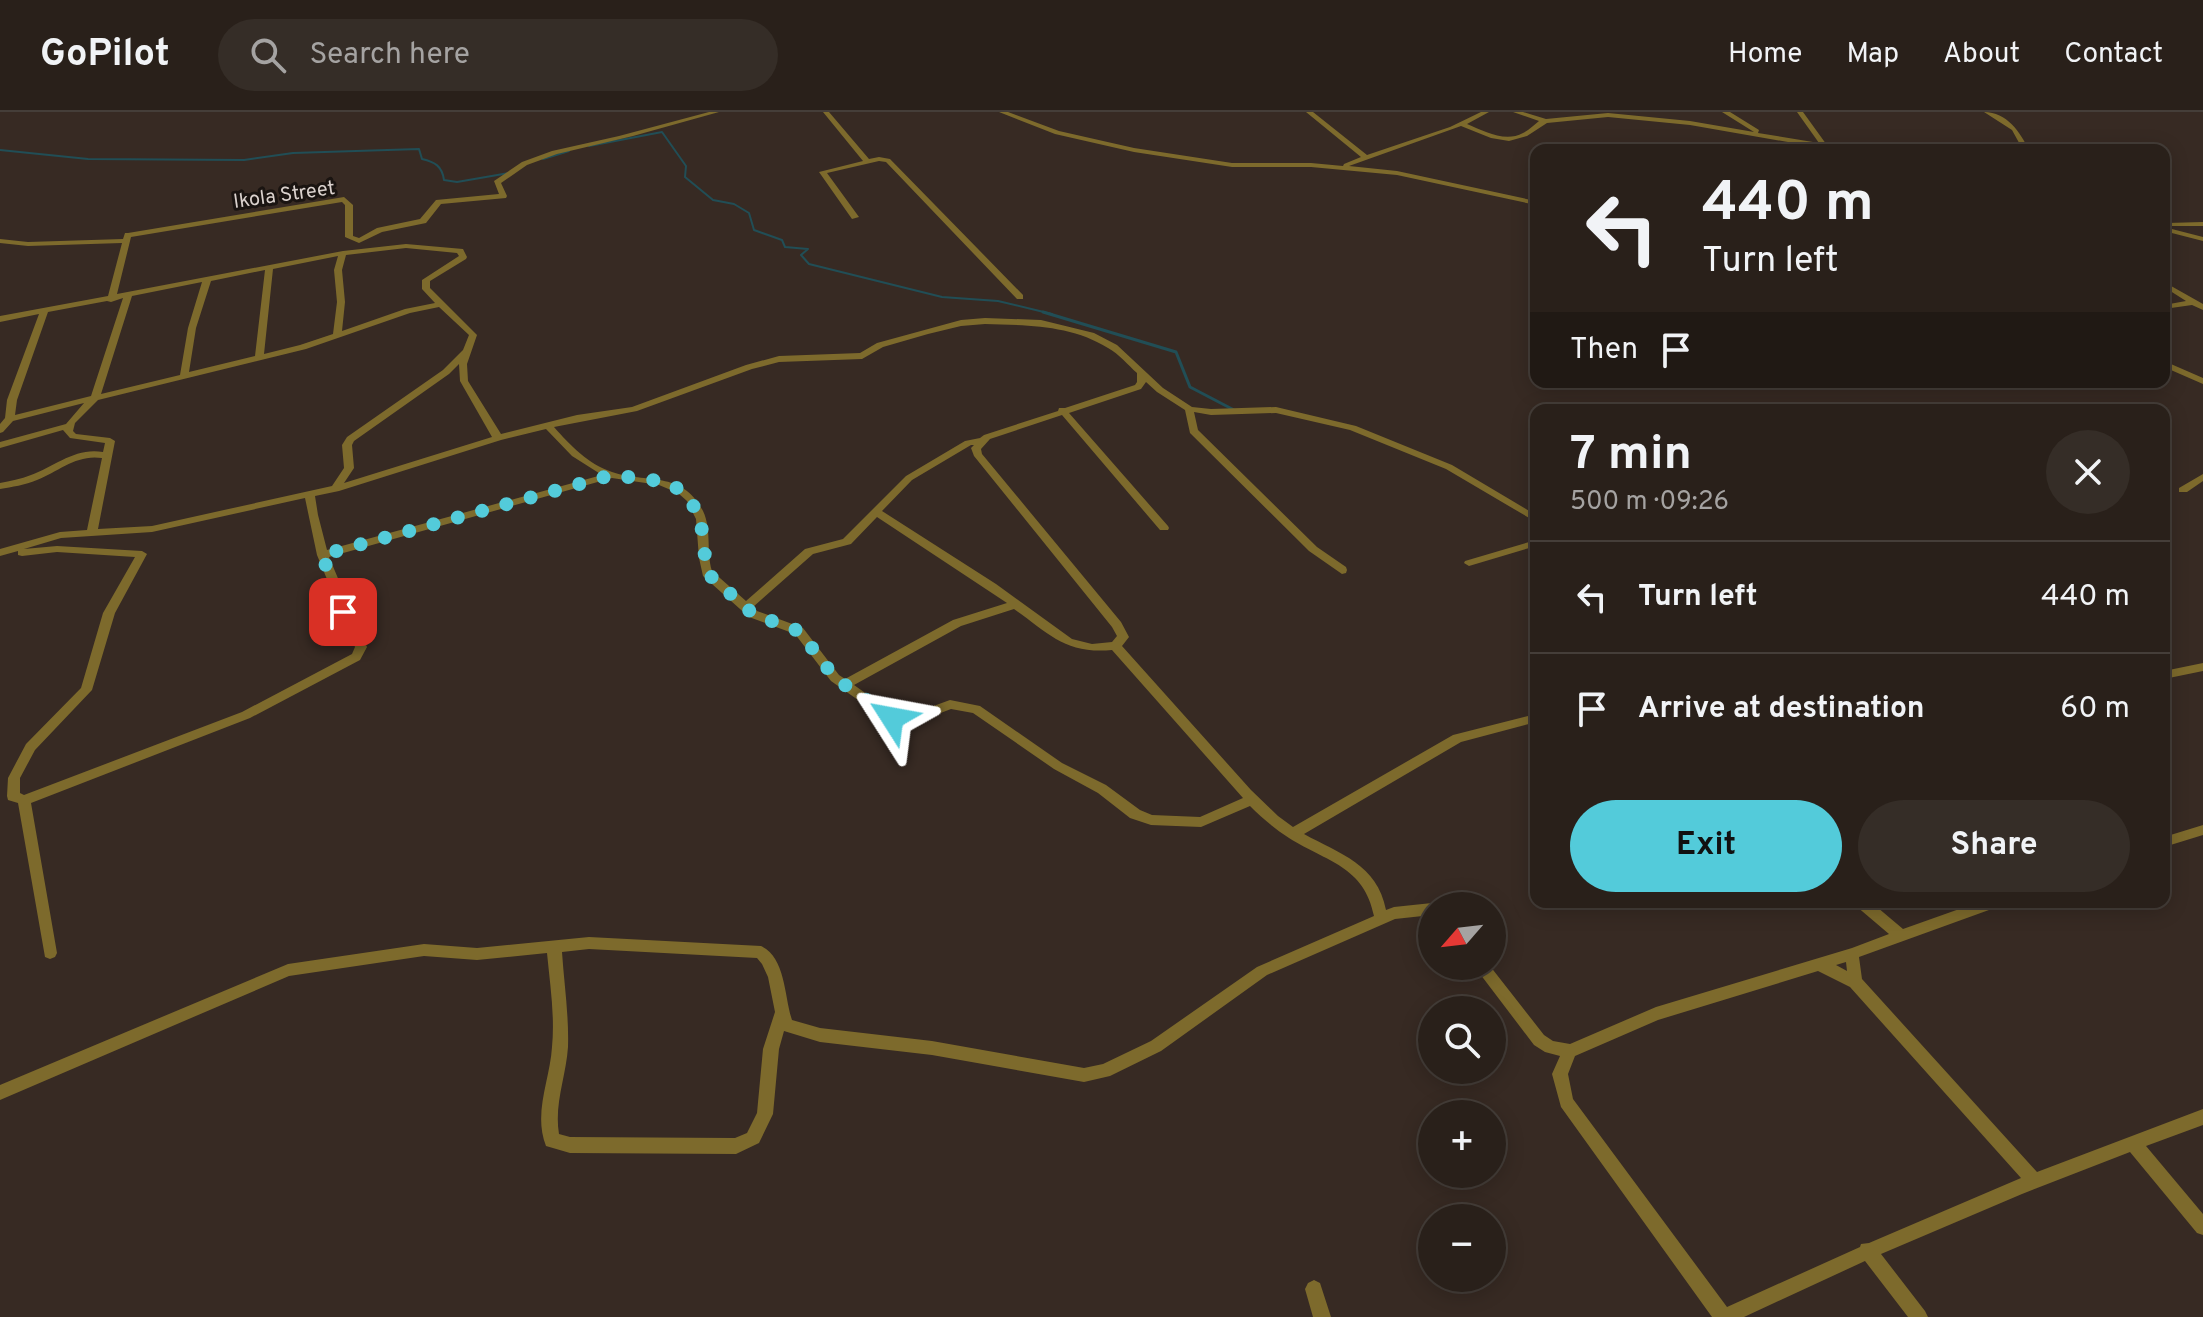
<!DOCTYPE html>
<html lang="en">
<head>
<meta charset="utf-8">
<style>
	:root { --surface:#29201a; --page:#352d27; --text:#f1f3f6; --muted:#a5a3a2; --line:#453e39; --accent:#53cbda }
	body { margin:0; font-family:Overpass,sans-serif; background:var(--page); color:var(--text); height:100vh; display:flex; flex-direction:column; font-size:30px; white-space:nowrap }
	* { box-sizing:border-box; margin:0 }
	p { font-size:26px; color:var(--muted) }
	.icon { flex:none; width:44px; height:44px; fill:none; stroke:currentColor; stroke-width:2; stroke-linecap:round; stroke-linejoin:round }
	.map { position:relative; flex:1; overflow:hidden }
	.details { position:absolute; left:1530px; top:292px; width:640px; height:504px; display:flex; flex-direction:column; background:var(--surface); border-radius:16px; box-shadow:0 4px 20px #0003,0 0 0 2px var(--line) }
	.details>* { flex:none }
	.top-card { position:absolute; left:1530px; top:32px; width:640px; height:244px; border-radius:16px; box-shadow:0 4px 20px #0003,0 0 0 2px var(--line); background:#29201a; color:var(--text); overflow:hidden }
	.needle { width:52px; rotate:242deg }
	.buttons { position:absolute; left:1418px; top:780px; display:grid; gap:16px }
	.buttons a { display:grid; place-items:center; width:88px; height:88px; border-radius:50%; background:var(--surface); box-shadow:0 4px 20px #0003,0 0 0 2px var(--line); font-size:40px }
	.pin { position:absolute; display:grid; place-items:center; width:68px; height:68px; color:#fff; margin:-34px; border-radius:16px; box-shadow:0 4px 12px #0006 }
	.me { position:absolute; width:88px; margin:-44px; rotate:304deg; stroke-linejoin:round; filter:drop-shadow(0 0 6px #0008) }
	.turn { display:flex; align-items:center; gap:28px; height:168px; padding:0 40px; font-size:36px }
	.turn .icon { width:104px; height:104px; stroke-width:2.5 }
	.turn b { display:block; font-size:56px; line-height:68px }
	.then { display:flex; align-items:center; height:76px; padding:0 40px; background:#0003; gap:16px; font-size:30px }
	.round { display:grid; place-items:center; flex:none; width:84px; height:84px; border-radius:42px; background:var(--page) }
	.overview { display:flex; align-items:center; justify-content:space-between; height:136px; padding:0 40px }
	h1 { font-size:48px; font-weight:700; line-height:60px }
	.cta { display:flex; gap:16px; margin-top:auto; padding:16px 40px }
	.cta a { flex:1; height:92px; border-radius:48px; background:var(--accent); color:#111; font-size:32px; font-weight:700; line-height:92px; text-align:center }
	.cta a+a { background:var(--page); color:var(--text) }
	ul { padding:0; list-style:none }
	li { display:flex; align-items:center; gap:24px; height:112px; padding:0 40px; border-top:2px solid var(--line) }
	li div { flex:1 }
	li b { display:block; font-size:30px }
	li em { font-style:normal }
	header { display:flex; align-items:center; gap:48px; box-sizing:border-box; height:112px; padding:0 40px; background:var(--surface); border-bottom:2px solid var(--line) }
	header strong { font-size:38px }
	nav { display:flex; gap:44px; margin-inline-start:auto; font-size:28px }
	.search { width:560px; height:72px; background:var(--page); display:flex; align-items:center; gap:20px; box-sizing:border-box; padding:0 28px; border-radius:44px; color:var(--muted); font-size:30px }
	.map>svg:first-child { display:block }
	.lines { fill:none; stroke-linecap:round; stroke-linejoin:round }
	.stream-far1 { stroke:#214e56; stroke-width:2 }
	.stream { stroke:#214e56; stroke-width:3 }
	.street { fill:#7d6a2c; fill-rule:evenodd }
	.route { stroke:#53cbda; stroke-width:14; stroke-dasharray:0 25.2 }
	.labels { text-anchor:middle; stroke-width:6; stroke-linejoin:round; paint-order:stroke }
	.far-street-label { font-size:20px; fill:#dad1cd; stroke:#1a1411 }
</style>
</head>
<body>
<header>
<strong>GoPilot</strong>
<div class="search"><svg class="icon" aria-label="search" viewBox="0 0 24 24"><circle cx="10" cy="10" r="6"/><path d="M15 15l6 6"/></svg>Search here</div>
<nav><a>Home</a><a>Map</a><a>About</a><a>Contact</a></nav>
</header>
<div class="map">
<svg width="2203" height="1205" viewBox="0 0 2203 1205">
	<rect width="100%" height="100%" fill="#372a23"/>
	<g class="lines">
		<path class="stream-far1" d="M589 34 662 20 686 54 685 65 713 88 734 92 749 101 754 118 782 128 785 135 808 137 801 143 809 152 942 185 998 189 1052 202
			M0 38 88 47 244 48 293 41 419 37 422 47C435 50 442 54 444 68L457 70 509 61
			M543 47 569 39"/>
		<path class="stream" d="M1043 200 1176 240 1190 275 1234 298"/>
		<path class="street" d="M709 0H719L633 24 557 42 527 53 501 71 507 84 506 86 441 92 426 111 382 120 359 131 345 125V93L342 90 131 125 117 182 343 139 406 132 463 137 467 145 466 147 430 169V176L477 223 467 252 468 269 501 322 577 303 632 295 746 253 779 244 860 241 877 231 961 208 985 206 1041 208 1094 221 1117 233 1163 276 1192 295 1211 297 1276 295 1356 314 1452 353 1536 403V410L1446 357 1350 318 1276 301 1211 303 1194 300 1198 318 1317 435 1346 455 1347 458 1346 461 1342 462 1309 439 1190 321 1185 298 1157 280 1146 270 1141 277 1069 301 1168 414 1169 416 1168 418H1160L1062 303 990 327 981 337 982 342 1121 510 1129 525 1122 534 1251 678 1278 704 1293 715 1453 623 1536 602V610L1461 630 1304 722C1340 742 1377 752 1386 798L1394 795 1432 791 1437 794H1432V803L1395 807 1267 863 1161 939 1110 964 1084 970 932 943 820 930 784 919 779 937 773 1002 759 1031 736 1042 570 1041 546 1034C533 1001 550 968 552 935 555 904 550 872 547 841L477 848 424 844 289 864 0 988V973L288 852 424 832 477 836 589 825 761 834C786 846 784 884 792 908L820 916 932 929 1084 956 1103 952 1151 929 1257 855 1374 804C1364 754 1327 750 1289 726 1275 717 1262 706 1250 694L1201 715 1151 713 1130 706 1098 681 1054 657 973 601 951 597 907 614 888 609 831 569 795 522 749 505 703 464 699 446 696 407 687 389 678 381 659 373 612 366 329 445 367 535 360 548 250 606 31 691 57 841 55 845 50 847 45 845 18 691 8 688 7 684 8 666 26 632 81 576 103 501 135 445 57 440 22 444 18 443V439L0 444V437L60 420 87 418 102 346C77 342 59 359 37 368 25 373 12 375 0 377V371C10 369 21 367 31 363 55 354 76 335 103 340L105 331 70 326 63 318 0 336V330L66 312 84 291 13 309 3 320 0 321V312L5 306 7 288 39 202 0 210V204L108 184 122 131 28 134 0 131V127L28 130 123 127 125 121H128L344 85 353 93V124L359 126 377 116 420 107 436 88 499 82 494 69 522 50 552 39 619 24ZM406 136 457 141 459 144 422 168V177L435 191 405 197 342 219 345 190 342 158 346 143ZM338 144 334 158 337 190 333 222 300 233 264 242 273 157ZM265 158 255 244 189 260 196 216 211 169ZM202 170 188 216 180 263 101 282 132 184ZM123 186 91 284 15 303 17 288 48 200 107 189 111 190ZM439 195 469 223 463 238 443 258 347 325 342 333 344 356 332 374 152 414 98 417 115 329 110 326 76 322 73 319 75 311 98 288 306 237 410 201ZM985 212C1027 213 1072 213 1108 236 1119 242 1128 253 1137 261V270L1135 273 1065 296H1059L1058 299 984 323 980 326 965 329 906 364 843 427 805 437 746 489 712 459C706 440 712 418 703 399 682 358 647 372 612 360 588 352 570 333 554 315L637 299 752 257 779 250 862 247 883 235 928 222 961 214ZM459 252 460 269 492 325 344 371 354 356 352 333 354 329 449 262ZM546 317 572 344 602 363 327 438 318 403 315 384 339 379 501 328ZM971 333H974L971 336 974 344 1112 515 1117 524 1112 530 1092 532 1072 527 996 472 882 399 912 368ZM305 386 317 443 355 535 352 542 242 600 24 683 20 681V666L35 638 92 578 115 501 147 442 142 439 57 434 24 437 61 426 152 420ZM877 405 1007 491 953 508 845 567 839 563 803 516 757 499 753 495 813 442 851 432ZM1014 497C1050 522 1065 542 1112 538L1243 686 1200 705 1152 703 1140 698 1106 673 1062 651 980 594 950 588 906 604 895 602 854 573 961 514ZM589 837 757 846 762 852 768 865 775 900 763 937 757 1001 747 1021 735 1026 570 1025 559 1022C554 992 566 965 568 935 569 903 564 871 562 840Z
			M823 0H829L869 47 879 45 890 47 1023 183V187H1017L886 50 879 49 827 61 859 105 852 107 819 60 863 49Z
			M999 0H1008L1059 19 1134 36 1232 51H1311L1343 54 1344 52 1361 45 1306 0H1313L1367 43 1450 15 1481 0H1489L1467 12C1484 19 1505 31 1523 21 1529 18 1534 13 1539 9L1513 0H1523L1546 7 1608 1 1690 9 1754 20 1722 0H1730L1759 18 1758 21 1819 31 1797 0H1803L1829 36 1826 38 1822 36 1690 13 1608 5 1547 11 1527 24 1509 29 1491 26 1461 14 1349 54 1397 59 1536 89V93L1397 63 1311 55H1232L1134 40 1055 22Z
			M1984 0C2007 0 2020 20 2029 38H2023L2012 18Z
			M2203 110V114H2164V111H2167Z
			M2164 115 2203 125V129L2164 119Z
			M2164 170 2203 192V198L2192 193 2164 197V193L2186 189 2164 175Z
			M2164 249 2203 266V272L2164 255Z
			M2203 362V369L2187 380H2179V376Z
			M1536 428V434L1469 454 1464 451 1465 449Z
			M2203 551V559L2164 567V559Z
			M2203 713V723L2164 735V725Z
			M1854 790H1871L1903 817 1979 790H2002L2000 794 1859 845 1862 867 2037 1060 2203 997V1013L2146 1034 2203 1102V1123L2197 1121 2130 1040 2022 1082 1881 1142 1925 1199 1928 1205H1908L1865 1149 1744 1205H1712L1561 995 1552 962 1560 944 1545 940 1534 933 1474 854H1490L1544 923 1553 929 1570 932 1656 895 1852 836 1889 822 1856 794ZM1846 850 1847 859 1836 853ZM1818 859 1850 875 2021 1066 1869 1131 1861 1132 1860 1135 1727 1195 1573 987 1568 962 1575 944 1658 908Z
			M1314 1168 1320 1171 1331 1205H1313L1305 1177 1308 1171Z"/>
	</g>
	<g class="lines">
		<path class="route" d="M343 500 322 443 612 363 668 370 684 381 700 403 707 461 753 502 799 519 835 566 892 606"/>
	</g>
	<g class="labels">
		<g class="far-street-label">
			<text transform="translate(284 82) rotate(-8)" y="7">Ikola Street</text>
		</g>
	</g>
</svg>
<div class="buttons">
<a><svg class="needle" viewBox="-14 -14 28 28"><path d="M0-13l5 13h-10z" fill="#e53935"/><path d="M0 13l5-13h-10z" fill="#a5a3a2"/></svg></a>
<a><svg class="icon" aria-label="search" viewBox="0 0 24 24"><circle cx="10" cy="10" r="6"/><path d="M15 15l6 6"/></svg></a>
<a>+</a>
<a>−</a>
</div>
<div class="pin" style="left:343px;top:500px;background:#d93025"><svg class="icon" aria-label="arrive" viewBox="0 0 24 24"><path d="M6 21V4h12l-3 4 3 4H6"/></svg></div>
<svg class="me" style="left:892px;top:606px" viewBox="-20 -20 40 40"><path d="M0-17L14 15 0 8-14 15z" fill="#53cbda" stroke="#fff" stroke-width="4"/></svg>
<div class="top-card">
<div class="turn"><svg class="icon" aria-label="left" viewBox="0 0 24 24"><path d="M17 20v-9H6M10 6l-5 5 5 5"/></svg><div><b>440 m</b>Turn left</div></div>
<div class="then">Then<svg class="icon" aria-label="arrive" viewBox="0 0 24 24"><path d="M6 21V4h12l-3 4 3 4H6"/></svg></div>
</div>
<section class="details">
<div class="overview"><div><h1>7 min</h1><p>500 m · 09:26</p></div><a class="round"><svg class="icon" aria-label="close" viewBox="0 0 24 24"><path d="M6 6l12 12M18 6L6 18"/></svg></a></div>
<ul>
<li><svg class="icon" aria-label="left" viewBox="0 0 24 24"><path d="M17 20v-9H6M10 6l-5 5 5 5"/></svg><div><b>Turn left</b></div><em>440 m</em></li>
<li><svg class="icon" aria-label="arrive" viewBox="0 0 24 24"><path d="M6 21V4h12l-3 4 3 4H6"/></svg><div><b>Arrive at destination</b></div><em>60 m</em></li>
</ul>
<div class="cta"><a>Exit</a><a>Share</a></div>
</section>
</div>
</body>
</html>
